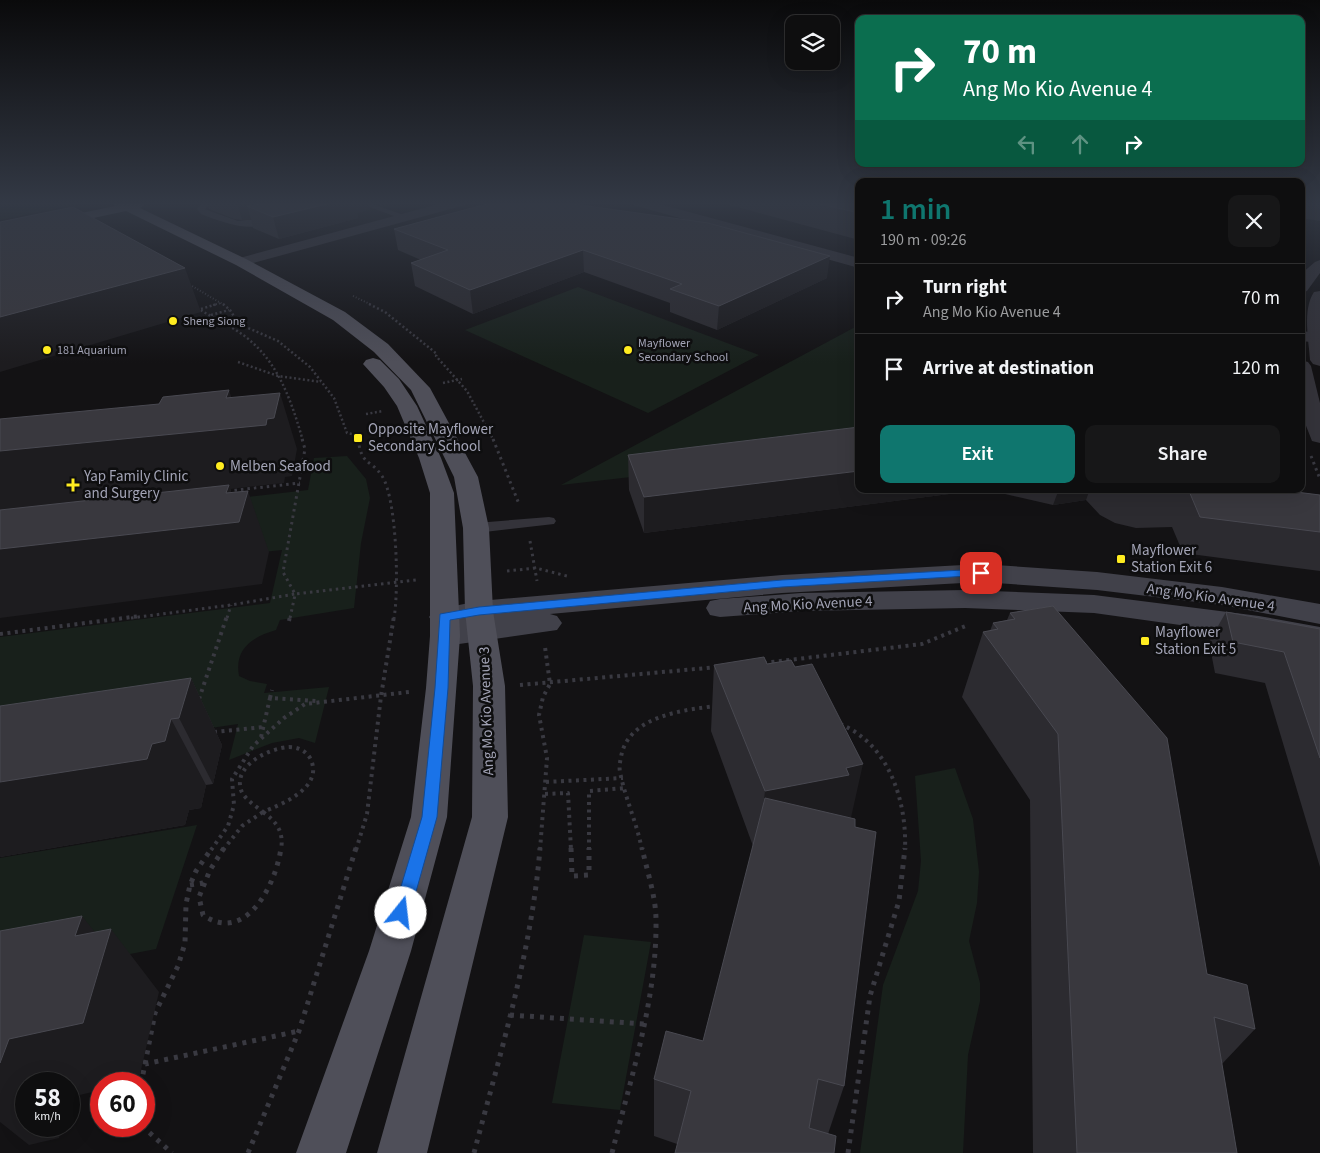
<!DOCTYPE html>
<html lang="en">
<head>
<meta charset="utf-8">
<style>
	:root { --surface:#0e0e0f; --page:#171718; --text:#f1f3f6; --muted:#9b9c9e; --line:#2e2e2f; --accent:#0f766e }
	body { margin:0; font-family:"Source Sans 3",sans-serif; background:var(--page); color:var(--text); height:100vh; display:flex; flex-direction:column; font-size:19px; white-space:nowrap }
	* { box-sizing:border-box; margin:0 }
	p { font-size:16px; color:var(--muted) }
	.icon { flex:none; width:28px; height:28px; fill:none; stroke:currentColor; stroke-width:2; stroke-linecap:round; stroke-linejoin:round }
	.map { position:relative; flex:1; overflow:hidden }
	.side { position:absolute; left:855px; top:178px; width:450px; height:315px; display:flex; flex-direction:column; background:var(--surface); border-radius:10px; box-shadow:0 5px 20px #0002,0 0 0 1px var(--line) }
	.side>* { flex:none }
	.hud { position:absolute; left:855px; top:15px; width:450px; height:152px; border-radius:10px; box-shadow:0 5px 20px #0002,0 0 0 1px var(--line); background:#0b6e4f; color:#fff; overflow:hidden }
	.tools { position:absolute; left:785px; top:15px; display:grid; gap:10px }
	.tools a { display:grid; place-items:center; width:55px; height:55px; border-radius:10px; background:var(--surface); box-shadow:0 5px 20px #0002,0 0 0 1px var(--line); font-size:25px }
	.speed { position:absolute; left:15px; top:1072px; display:flex; gap:10px; font-size:25px; font-weight:700; text-align:center }
	.speed>* { display:grid; place-content:center; width:65px; height:65px; border-radius:50%; background:var(--surface); box-shadow:0 5px 20px #0002,0 0 0 1px var(--line); line-height:1 }
	.speed small { font-size:12px; font-weight:400 }
	.speed .limit { border:8px solid #d22; background:#fff; color:#111 }
	.pin { position:absolute; display:grid; place-items:center; width:42px; height:42px; color:#fff; margin:-21px; border-radius:10px; box-shadow:0 2px 8px #0006 }
	.me { position:absolute; width:55px; margin:-28px; rotate:16deg; stroke-linejoin:round; filter:drop-shadow(0 0 4px #0008) }
	.turn { display:flex; align-items:center; gap:18px; height:105px; padding:0 25px; font-size:22px }
	.turn .icon { width:65px; height:65px; stroke-width:2.5 }
	.turn b { display:block; font-size:35px; line-height:42px }
	.lanes { display:flex; align-items:center; height:48px; padding:0 25px; background:#0003; justify-content:center; gap:25px; direction:ltr }
	.lanes .off { opacity:.35 }
	.round { display:grid; place-items:center; flex:none; width:52px; height:52px; border-radius:10px; background:var(--page) }
	.headline { display:flex; align-items:center; justify-content:space-between; height:85px; padding:0 25px }
	h1 { font-size:30px; font-weight:600; line-height:38px; color:var(--accent) }
	.action { display:flex; gap:10px; margin-top:auto; padding:10px 25px }
	.action a { flex:1; height:58px; border-radius:10px; background:var(--accent); color:#fff; font-size:20px; font-weight:600; line-height:58px; text-align:center }
	.action a+a { background:var(--page); color:var(--text) }
	ul { padding:0; list-style:none }
	li { display:flex; align-items:center; gap:15px; height:70px; padding:0 25px; border-top:1px solid var(--line) }
	li div { flex:1 }
	li b { display:block; font-size:19px }
	li em { font-style:normal }
	.map>svg:first-child { display:block }
	.green { fill:#18201b }
	.lines { fill:none; stroke-linecap:round; stroke-linejoin:round }
	.path-far4 { stroke:#393941; stroke-width:2; stroke-dasharray:1 2; stroke-linecap:butt }
	.path-far3 { stroke:#393941; stroke-width:2.5; stroke-dasharray:2 2.5; stroke-linecap:butt }
	.path-far2 { stroke:#393941; stroke-width:3; stroke-dasharray:2.5 4; stroke-linecap:butt }
	.path-far1 { stroke:#393941; stroke-width:4; stroke-dasharray:3 4.5; stroke-linecap:butt }
	.path { stroke:#393941; stroke-width:5; stroke-dasharray:4 6; stroke-linecap:butt }
	.service { fill:#34333a; fill-rule:evenodd }
	.minor { fill:#34333a; fill-rule:evenodd }
	.tertiary { fill:#34333a; fill-rule:evenodd }
	.secondary { fill:#41414a; fill-rule:evenodd }
	.primary { fill:#4f4f59; fill-rule:evenodd }
	.wall { fill:#2c2b30 }
	.shaded-wall { fill:#1d1c1f }
	.building { fill:#39383e; stroke:#494951 }
	.route { fill:#1a73e8; stroke:#114b97 }
	.poi-dot { fill:#ffec20; stroke:#0e0e0f; stroke-width:2 }
	.labels { text-anchor:middle; stroke-width:5; stroke-linejoin:round; paint-order:stroke }
	.far-poi-label { font-size:12px; fill:#a3a4b6; stroke:#0e0e0f; text-anchor:start }
	.poi-label { font-size:15px; fill:#a3a4b6; stroke:#0e0e0f; text-anchor:start }
	.street-label { font-size:15px; fill:#a3a4b6; stroke:#0e0e0f }
</style>
</head>
<body>
<div class="map">
<svg width="1320" height="1153" viewBox="0 0 1320 1153">
	<rect width="100%" height="100%" fill="#131214"/>
	<path class="green" d="M0 202H88L0 220Z
		M578 287 759 355 648 413 465 330Z
		M859 325V451L561 485Z
		M347 456 366 479 370 498 361 543 354 608 280 620 276 630C252 637 234 649 239 676L250 681 267 684 264 693 329 687 315 743 299 738 272 743 229 760 238 724 0 759V637L270 603 282 550 0 581V525L308 490 314 458Z
		M955 768 973 819 979 872 977 903 969 941 980 983V1001L968 1055 963 1153H860L883 985 918 891 921 861 915 776Z
		M197 825 156 949 0 979V858Z
		M584 935 651 942 620 1110 552 1103Z"/>
	<g class="lines">
		<path class="path-far4" d="M607 202 618 205
			M187 283 224 305
			M353 296 372 305
			M213 305 221 303"/>
		<path class="path-far3" d="M223 304 230 310 239 324 278 341 310 367 334 398 347 433 357 435 358 441
			M369 304 385 312 437 354 436 356 467 391 494 441
			M197 308C213 318 232 326 247 338 279 363 292 403 303 441
			M201 309 217 304
			M211 315 229 310
			M238 362 278 376 321 382
			M443 383 462 379
			M366 414 383 411"/>
		<path class="path-far2" d="M302 439 305 449 283 572 295 594 416 580
			M358 439C362 467 370 458 382 476 397 499 399 590 394 618
			M493 439 519 504
			M1311 456 1320 479
			M228 491 300 483
			M530 541 537 581
			M507 571 536 568 567 576
			M131 618 231 605 295 594
			M227 618 231 605
			M290 618 295 595"/>
		<path class="path-far1" d="M289 621 290 616
			M0 634 140 616
			M764 663 922 644 968 625
			M520 685 718 667
			M270 698 272 690
			M199 699 227 616
			M840 724C889 744 907 801 905 850
			M214 732 263 727
			M261 737 270 698 316 701
			M289 747C298 747 307 751 311 760 323 788 282 804 263 812 256 806 244 799 241 790 233 765 270 748 289 747Z
			M546 782 623 778
			M545 794 568 793 571 850
			M263 812C277 822 284 832 281 850
			M211 850 228 826 234 805 232 779 253 746 284 718 305 704 409 692
			M223 850 242 826 263 812
			M356 850 367 814 381 696 394 616
			M540 850 547 758 539 715 543 697 550 684 545 647
			M589 850V791L626 788
			M642 850C637 823 625 798 620 772 619 767 620 762 621 757 628 716 683 710 716 706"/>
		<path class="path" d="M224 848 210 870 199 897 203 915C246 945 276 884 281 848
			M571 848 572 876 589 875V848
			M190 885 203 883
			M510 1015 645 1024
			M145 1064 155 1013 178 966 185 943 186 904 190 885 196 871 212 848
			M141 1084 145 1064 299 1031
			M142 1126 172 1153
			M248 1153 299 1031 356 848
			M474 1153C500 1054 532 950 540 848
			M612 1153C631 1077 657 999 656 920 656 897 647 871 642 848
			M848 1153 870 996 899 901 905 848"/>
		<path class="service" d="M356 202H367L409 217 402 219Z
			M202 203 209 205 205 209 207 210 238 221 274 217 278 219C255 235 224 223 201 214L197 209Z
			M549 517 554 518 556 521 554 524 476 533 468 528 476 523Z"/>
		<path class="minor" d="M446 202H466L465 205 246 265 241 267 233 262 236 259Z
			M632 202H652L859 258V268L633 205Z
			M1301 331 1320 333V343L1301 341Z"/>
		<path class="tertiary" d="M1320 260V273L1307 291 1301 293V274L1315 262Z
			M1320 291V366L1313 364 1310 360C1309 340 1302 310 1314 292Z
			M1301 360 1308 362 1311 366 1320 403V443L1312 441 1301 413Z"/>
		<path class="secondary" d="M981 564 1097 572 1222 587 1320 604V624L1222 605 1097 590 981 582 782 593 550 614 557 616 562 623 557 630 445 646 434 643 430 636 434 629 443 626 434 624 429 617 434 610 479 601 782 575Z
			M965 590 1094 595 1259 616 1320 627V647L1259 636 1094 613 965 608 801 611 720 617 710 615 706 608 710 601 720 599 801 593Z"/>
		<path class="primary" d="M111 202H142L144 205 140 208 246 259 345 312 388 344 430 388 478 477 489 528 493 611 505 686 508 817 427 1153H377L472 817 473 686 465 611 463 528 454 477 411 390 374 352 333 320 236 265 126 211 0 238V230L115 206Z
			M373 358 380 360 399 379 417 406 441 458 454 493 460 636 447 817 411 951 346 1153H296L369 951 411 817 426 688 430 636V493L419 458 397 406 384 387 363 364 366 360Z"/>
	</g>
	<path class="wall" d="M207 202H369L370 209 357 213 358 218 279 239 253 228 251 219 242 220 234 219 209 209Z
		M372 202H399L383 206Z
		M494 202 827 278 717 330 670 312V303L584 272 473 314 415 286 411 263 421 260 398 250 394 229Z
		M719 202H859V240Z
		M1301 202H1320V221L1301 218Z
		M628 455 859 489H1279L1280 490 1320 495V571L1183 553 1172 527 1136 528 1115 523 1100 515 1086 500 1053 505 1005 494 957 493 644 533 629 490Z
		M1053 606 1207 974 1255 1029 1222 1064 1237 1153H1033L1030 800 962 697 983 632 990 631 993 623 1007 620 1010 613Z
		M1226 612 1320 629V867L1265 683 1215 673 1209 642Z
		M767 664 851 818 855 827 844 1086 828 1134 677 1144 654 1136V1079L703 1041 753 846 711 731 714 665Z
		M191 678 222 745 213 784 206 785 201 808 189 810 185 825 0 857Z"/>
	<path class="shaded-wall" d="M237 202H319L247 206 251 219 242 220Z
		M335 202H369L370 209 357 213 358 218 279 239 273 217Z
		M383 202H399L383 206Z
		M583 250 584 272 473 314 470 290Z
		M830 256 827 278 717 330 719 306Z
		M185 268 201 312 0 372V317Z
		M229 390 241 427 267 419 280 393 297 449 292 476 285 477 284 483 230 489 240 516 248 491 269 552 262 584 0 618V451L226 398Z
		M859 471V489H958L957 493 644 533V497Z
		M1059 489H1090L1086 500 1053 505Z
		M191 678 222 745 213 784 179 718Z
		M171 719 206 785 201 808 189 810 185 825 0 857V782L152 744Z
		M863 764 848 831 757 857 765 791 846 768Z
		M82 916 106 946 111 929 159 992 138 1083 132 1084H101V1090L71 1097 69 1104V1084H26V1126H62L59 1138 29 1145 0 1122V1063L9 1039 75 936Z"/>
	<path class="building" d="M274 202H335L273 217 247 206Z
		M494 202H560L708 223 830 256 719 306 670 289 682 284 583 250 470 290 411 263 448 250 394 229Z
		M812 202H859V213Z
		M73 207 185 268 0 317V222Z
		M229 390 226 398 280 393 274 418 267 419 266 425 0 451V419L159 404 163 397Z
		M859 427V471L644 497 628 455Z
		M229 485 226 493 248 491 239 522 0 549V510Z
		M1137 489H1279L1280 490 1320 495V532L1200 517 1189 491 1151 492Z
		M1053 606 1167 738 1207 974 1247 985 1255 1029 1214 1017 1237 1153H1077L1058 734 983 632 998 629 993 623 1015 619 1010 613Z
		M1226 612 1320 629V758L1284 652 1233 642Z
		M764 657 767 664 791 660 795 667 812 664 863 764 846 768 849 775 765 791 714 665Z
		M191 678 179 718 171 719 165 741 152 744 147 759 0 782V706Z
		M765 798 855 819V827L876 832 844 1086 818 1079 809 1128 836 1136 834 1153H675L691 1091 654 1079 666 1031 703 1041Z
		M82 916 75 936 111 929 83 1023 9 1039 0 1063V931Z"/>
	<linearGradient id="sky" x2="0" y2="1"><stop stop-color="#0a0a0b"/><stop offset="0.56" stop-color="#333945"/><stop offset="1" stop-color="#333945" stop-opacity="0"/></linearGradient>
	<rect width="1320" height="363" fill="url(#sky)"/>
	<path class="route" d="M981 569 986 573 985 575 782 587 479 615 450 620 448 688 437 817 410 913 407 918 401 921 395 918 393 913 422 817 435 688 440 614 479 607 782 580Z"/>
	<g class="poi-dot">
		<circle cx="173" cy="321" r="5"/>
		<circle cx="47" cy="350" r="5"/>
		<circle cx="628" cy="350" r="5"/>
		<rect x="353" y="433" width="10" height="10" rx="2.5"/>
		<circle cx="220" cy="466" r="5"/>
		<path d="M70.5 477.5h5v5h5v5h-5v5h-5v-5h-5v-5h5z"/>
		<rect x="1116" y="554" width="10" height="10" rx="2.5"/>
		<rect x="1140" y="636" width="10" height="10" rx="2.5"/>
	</g>
	<g class="labels">
		<g class="far-poi-label">
			<text x="183" y="325">Sheng Siong</text>
			<text x="638" y="347">Mayflower<tspan x="638" dy="14">Secondary School</tspan></text>
			<text x="57" y="354">181 Aquarium</text>
		</g>
		<g class="poi-label">
			<text x="368" y="434">Opposite Mayflower<tspan x="368" dy="17">Secondary School</tspan></text>
			<text x="230" y="471">Melben Seafood</text>
			<text x="84" y="481">Yap Family Clinic<tspan x="84" dy="17">and Surgery</tspan></text>
			<text x="1131" y="555">Mayflower<tspan x="1131" dy="17">Station Exit 6</tspan></text>
			<text x="1155" y="637">Mayflower<tspan x="1155" dy="17">Station Exit 5</tspan></text>
		</g>
		<g class="street-label">
			<text transform="translate(1211 597) rotate(8)" y="5">Ang Mo Kio Avenue 4</text>
			<text transform="translate(808 604) rotate(-3)" y="5">Ang Mo Kio Avenue 4</text>
			<text transform="translate(486 711) rotate(-92)" y="5">Ang Mo Kio Avenue 3</text>
		</g>
	</g>
</svg>
<div class="tools">
<a><svg class="icon" aria-label="layers" viewBox="0 0 24 24"><path d="M12 4l9 5-9 5-9-5zM3 14l9 5 9-5"/></svg></a>
</div>
<div class="speed"><div>58<small>km/h</small></div><div class="limit">60</div></div>
<div class="pin" style="left:981px;top:573px;background:#d93025"><svg class="icon" aria-label="arrive" viewBox="0 0 24 24"><path d="M6 21V4h12l-3 4 3 4H6"/></svg></div>
<svg class="me" style="left:401px;top:913px" viewBox="-20 -20 40 40"><circle r="19" fill="#fff"/><path d="M0-13L10 11 0 6-10 11z" fill="#1a73e8"/></svg>
<div class="hud">
<div class="turn"><svg class="icon" aria-label="right" viewBox="0 0 24 24"><path d="M7 20v-9h11M14 6l5 5-5 5"/></svg><div><b>70 m</b>Ang Mo Kio Avenue 4</div></div>
<div class="lanes"><svg class="icon off" aria-label="left" viewBox="0 0 24 24"><path d="M17 20v-9H6M10 6l-5 5 5 5"/></svg><svg class="icon off" aria-label="ahead" viewBox="0 0 24 24"><path d="M12 20V5M6 11l6-6 6 6"/></svg><svg class="icon" aria-label="right" viewBox="0 0 24 24"><path d="M7 20v-9h11M14 6l5 5-5 5"/></svg></div>
</div>
<section class="side">
<div class="headline"><div><h1>1 min</h1><p>190 m · 09:26</p></div><a class="round"><svg class="icon" aria-label="close" viewBox="0 0 24 24"><path d="M6 6l12 12M18 6L6 18"/></svg></a></div>
<ul>
<li><svg class="icon" aria-label="right" viewBox="0 0 24 24"><path d="M7 20v-9h11M14 6l5 5-5 5"/></svg><div><b>Turn right</b><p>Ang Mo Kio Avenue 4</p></div><em>70 m</em></li>
<li><svg class="icon" aria-label="arrive" viewBox="0 0 24 24"><path d="M6 21V4h12l-3 4 3 4H6"/></svg><div><b>Arrive at destination</b></div><em>120 m</em></li>
</ul>
<div class="action"><a>Exit</a><a>Share</a></div>
</section>
</div>
</body>
</html>
